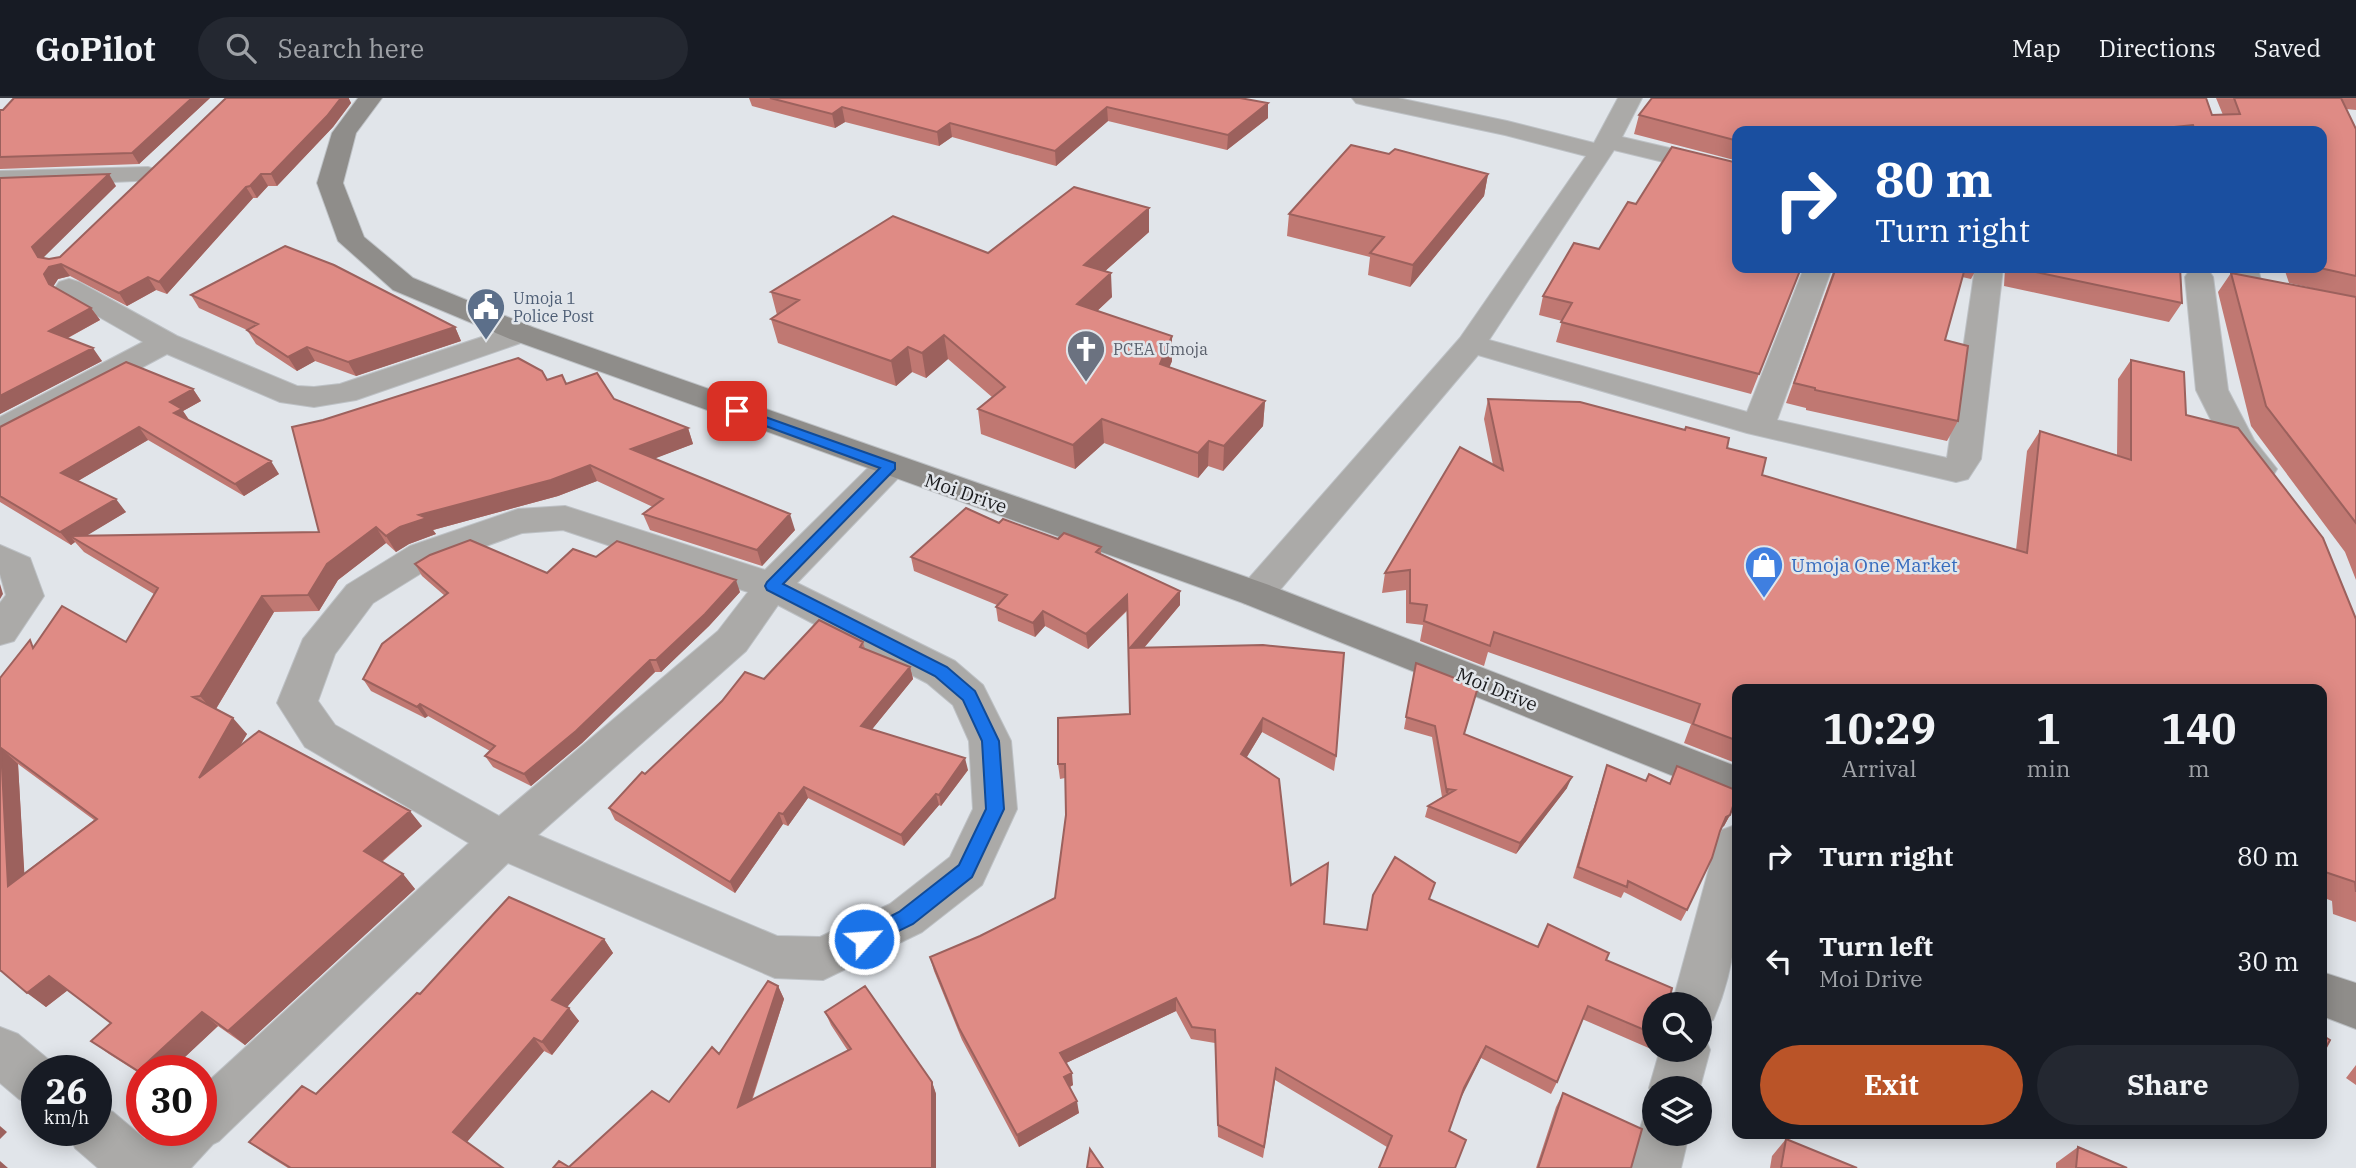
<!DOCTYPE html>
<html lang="en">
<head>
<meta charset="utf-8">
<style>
	:root { --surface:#171b24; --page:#242831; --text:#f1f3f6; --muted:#9ea1a6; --line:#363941; --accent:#ba5428 }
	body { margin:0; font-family:"IBM Plex Serif",serif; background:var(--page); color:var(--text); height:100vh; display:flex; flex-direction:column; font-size:26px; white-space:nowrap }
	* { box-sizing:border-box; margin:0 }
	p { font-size:23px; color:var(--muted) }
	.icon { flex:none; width:38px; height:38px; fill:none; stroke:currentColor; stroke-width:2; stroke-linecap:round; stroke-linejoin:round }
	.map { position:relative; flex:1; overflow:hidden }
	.details { position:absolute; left:1732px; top:586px; width:595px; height:455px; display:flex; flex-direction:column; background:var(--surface); border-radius:14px; box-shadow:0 4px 18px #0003 }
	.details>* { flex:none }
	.guide { position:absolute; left:1732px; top:28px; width:595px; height:147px; border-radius:14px; box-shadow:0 4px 18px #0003; background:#1a4fa0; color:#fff; overflow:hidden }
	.controls { position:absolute; left:1642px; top:894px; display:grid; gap:14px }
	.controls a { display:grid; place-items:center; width:70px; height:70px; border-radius:50%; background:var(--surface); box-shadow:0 4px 18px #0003; font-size:35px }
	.speed { position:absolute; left:21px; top:957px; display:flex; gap:14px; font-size:35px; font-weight:700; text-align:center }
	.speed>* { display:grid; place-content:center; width:91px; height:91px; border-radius:50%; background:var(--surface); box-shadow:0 4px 18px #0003; line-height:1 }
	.speed small { font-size:18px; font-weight:400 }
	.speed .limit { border:10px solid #d22; background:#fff; color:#111 }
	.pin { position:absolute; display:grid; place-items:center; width:60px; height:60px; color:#fff; margin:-30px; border-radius:14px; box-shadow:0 4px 10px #0006 }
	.me { position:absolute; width:77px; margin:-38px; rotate:64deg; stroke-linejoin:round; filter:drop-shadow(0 0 5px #0008) }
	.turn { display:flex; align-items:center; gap:24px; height:147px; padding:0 28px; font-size:32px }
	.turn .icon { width:91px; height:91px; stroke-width:2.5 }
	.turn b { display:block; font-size:49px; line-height:60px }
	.eta { display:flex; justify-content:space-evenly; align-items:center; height:119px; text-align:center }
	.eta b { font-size:42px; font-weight:700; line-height:49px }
	.button { display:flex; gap:14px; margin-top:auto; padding:14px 28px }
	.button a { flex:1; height:80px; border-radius:42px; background:var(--accent); color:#fff; font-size:28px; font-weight:700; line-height:80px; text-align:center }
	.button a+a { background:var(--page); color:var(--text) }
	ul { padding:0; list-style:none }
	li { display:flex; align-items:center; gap:21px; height:105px; padding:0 28px }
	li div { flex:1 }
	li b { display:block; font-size:26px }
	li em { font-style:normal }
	header { display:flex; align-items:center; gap:42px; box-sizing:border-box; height:98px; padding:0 35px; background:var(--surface); border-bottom:2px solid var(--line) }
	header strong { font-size:33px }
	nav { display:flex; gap:38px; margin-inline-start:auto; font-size:24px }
	.search { width:490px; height:63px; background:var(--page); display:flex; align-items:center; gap:18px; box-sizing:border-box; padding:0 24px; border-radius:38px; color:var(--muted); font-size:26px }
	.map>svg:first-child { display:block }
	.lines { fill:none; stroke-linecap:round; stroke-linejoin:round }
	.street-casing { stroke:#bdc1c5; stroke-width:2 }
	.secondary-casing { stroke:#bdc1c5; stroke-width:2 }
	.street { fill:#abaaa8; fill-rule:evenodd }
	.secondary { fill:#8f8d8a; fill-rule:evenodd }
	.wall { fill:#c07872; fill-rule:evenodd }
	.shaded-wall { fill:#9c615d }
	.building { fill:#df8b85; stroke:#9c615d; stroke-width:2; fill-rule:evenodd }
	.route { fill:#1a73e8; stroke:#114b97; stroke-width:2 }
	.labels { text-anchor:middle; stroke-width:5; stroke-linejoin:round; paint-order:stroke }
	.far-service-label { font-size:16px; fill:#4e5e75; stroke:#e1e5ea; text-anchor:start }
	.far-worship-label { font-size:16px; fill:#5b616d; stroke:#e1e5ea; text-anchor:start }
	.street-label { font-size:19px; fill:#1a1b1d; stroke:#e1e5ea }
	.shop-label { font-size:19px; fill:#366cbe; stroke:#e1e5ea; text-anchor:start }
</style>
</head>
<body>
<header>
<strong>GoPilot</strong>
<div class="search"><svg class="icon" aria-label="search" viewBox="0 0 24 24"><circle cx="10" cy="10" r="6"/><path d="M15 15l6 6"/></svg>Search here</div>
<nav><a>Map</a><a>Directions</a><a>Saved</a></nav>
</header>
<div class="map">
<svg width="2356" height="1070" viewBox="0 0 2356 1070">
	<rect width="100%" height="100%" fill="#e1e5ea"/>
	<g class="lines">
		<g class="street-casing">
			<path id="street" d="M1352 0H1398L1507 23 1594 45 1618 0H1642L1622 39 1738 66V82L1614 52 1489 242 1747 314 1804 170H1832L1777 322 1947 360 1975 170H2003L1981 361 1968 381 1956 384 1747 335 1478 257 1269 505 1256 509 1243 505 1237 496 1243 487 1460 240 1586 58 1505 37 1364 7 1356 5Z
				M148 69 157 72 161 77 157 82 0 89V73Z
				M2199 170 2209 173 2213 179 2228 292 2254 342 2277 371 2272 379 2260 382 2248 379 2223 346 2196 292 2185 179 2189 173Z
				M2230 170H2258L2262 187 2258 193 2248 196 2238 193Z
				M69 181 79 184 177 238 297 288 314 289 340 286 521 226 532 229 536 235 532 241 356 302 314 309 280 304 167 256 12 339 0 342V319L143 244 59 196 55 190 59 184Z
				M890 357 902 360 907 368 902 376 797 485 955 563 983 587 1011 643 1017 711 982 787 922 834 823 882 775 880 508 765 219 1043 213 1046 191 1070H98L75 1050 68 1032H96V1007L113 1014 145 1041 154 1032H201V990L469 745 305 649 277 605 303 541 347 487 410 448 518 411 565 408 765 472 878 360ZM563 432 748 494 718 533 499 718 335 627 318 603 335 556 373 505 436 466 522 435ZM778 507 927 585 953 607 969 643 973 711 950 759 890 806 820 839 777 838 538 737 746 553Z
				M0 447 30 460 44 498 14 543 0 547V505L6 497 0 476Z
				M1738 726C1738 795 1742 857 1713 922L1699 927V906H1672L1716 745 1722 732Z
				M0 929 18 936 55 967 58 973H37V1009L19 1001 0 985Z
				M1699 934 1703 935 1710 952 1699 993V990H1654V1000L1649 990 1660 952H1699Z
				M1654 1014V1036H1689L1681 1070H1627L1644 1018Z"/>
		</g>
		<g class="secondary-casing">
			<path id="secondary" d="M358 0H382L356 35 343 85 364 139 413 180 532 229 1269 487 1738 669V704L1243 505 510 241 393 192 338 143 317 85 332 35Z
				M2322 874 2356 885V931L2322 918Z"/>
		</g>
		<use href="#street" class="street"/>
		<use href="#secondary" class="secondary"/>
	</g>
	<path class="wall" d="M210 0 139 66 0 71V12Z
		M749 0H1240L1268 5V20L1227 52 1108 23 1056 68 952 39 939 48 845 24 835 30 752 8Z
		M2216 0H2356V12L2346 11 2356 31V482L2345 454 2251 328 2218 194 2231 175 2321 192 2289 185 2284 170H2322V33H1738V63L1634 36 1639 17H2223Z
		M349 1 351 5 333 29 277 88H268L257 100H253L167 196 156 192 127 208 70 178 58 181 53 188 91 210 100 222 68 240 102 263 0 316V80L116 88 42 160 49 161 60 159Z
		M1389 56 1488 76 1484 98 1410 189 1368 177 1370 159 1287 138 1289 116Z
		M1636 106 1801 170 1751 296 1556 244 1562 223 1539 217 1543 198 1599 151Z
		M1149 110V134L1105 173 1112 199 1097 213 1172 238V263L1169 269 1265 303 1263 328 1223 373 1208 368 1198 380 1104 345 1075 371 981 336 978 311 992 299 948 261 926 280 912 274 896 288 778 245 771 221 777 217 771 194 988 155Z
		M1834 170H1977L1971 181 1962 179 1945 242 1958 323 1947 343 1806 312V310L1786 305 1834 171Z
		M2005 170H2180L2182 205 2169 224 2004 188Z
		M191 197 455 229 461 243 356 278 315 263 297 273 256 246 247 232 199 210Z
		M2131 262 2186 317 2356 521V824L2333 816 2332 803 2322 799V592H1738V666L1684 645 1691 626 1488 554 1484 568 1420 543 1423 527 1406 525V492L1382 495 1385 475 1493 367 1484 321 1488 301 1727 350 1762 377 2016 452 2027 353 2040 333 2117 357 2118 281Z
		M547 282 566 286 614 301 688 330 693 346 655 360 795 432 762 468 650 432 643 416 653 409 597 383 558 398 433 432 436 436 409 446 396 454 386 445 338 482 319 513 274 514 216 611 247 636 239 648 422 728 382 764 403 776 415 791 245 947 218 928 170 973H142V977L109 956 91 943 111 925 68 892 46 909 1 873 0 874V580L35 547 126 544 154 496 84 454 75 444 71 447 0 404V329L193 291 201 303 183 313 190 323 279 376 244 398 148 342 78 383 126 414 85 438 319 434ZM18 666 94 722 24 775Z
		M999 425 1058 441 1101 449V457L1180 493V507L1144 550 1336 658 1334 673 1262 634 1247 659 1291 787 1324 826 1366 832 1430 802 1538 849 1606 862 1654 906V947L1651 951 1582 921 1557 984 1551 996 1481 960 1387 1049 1275 982 1263 1060 1218 1039 1215 945 1191 941 1176 913 1066 965 1073 987 1070 989 1079 1015 1019 1049 962 942 934 873 930 859 980 838 1055 800 1066 717 1065 680 1060 681 1058 666 1130 616 1128 512 1088 551 1045 528 1035 539 998 523 996 509 997 507 914 473 911 459Z
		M596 459 740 494 709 528 661 574H655L582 645 531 688 493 669 485 658 490 653 428 618 425 620 371 593 363 581 445 498 422 478 415 466 547 475Z
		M863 544 865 551 910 569 913 581 872 631 968 672 941 708 939 707 904 748 808 700 788 728 783 726 735 795 615 722 609 710 645 676 764 581Z
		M1416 565 1464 637 1567 690 1516 756 1425 719 1428 708 1442 699 1432 639 1404 631Z
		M1607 667 1646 683 1669 686 1677 668 1730 717 1724 728 1721 730 1687 812 1681 823 1624 794 1621 800 1573 780 1603 679Z
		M604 841 613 855 567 909 579 923 552 957 544 953 467 1044 503 1070H288L264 1055 249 1044 316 996 420 896Z
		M778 888 784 901 752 1003 848 953 831 927 825 914 932 984 936 996V1070H553L569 1069 669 1004 719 956Z
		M2356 967V987L2346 980Z
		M1563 995 1631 1070H1536L1556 1009Z
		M1786 1041 1857 1070H1770L1772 1058Z
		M2078 1049 2127 1070H2056V1065Z"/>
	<path class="shaded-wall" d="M192 0H210L139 66 132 55Z
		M341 0H349V1L351 5 333 29 277 88 271 76Z
		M1268 5V20L1227 52 1228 37Z
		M842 9 845 24 835 30 832 16Z
		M1107 9 1108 23 1056 68 1055 53Z
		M950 25 952 39 939 48 937 34Z
		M2193 27 2189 33H2173L2175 29Z
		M109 76 116 88 41 162 38 159 32 149Z
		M261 76 268 88 257 100 250 88Z
		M1488 76 1484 98 1410 189 1413 167Z
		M246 89 253 100 167 196 159 184Z
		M1149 110V134L1085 191 1084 167Z
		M61 166 70 178 58 181 53 189 49 186 44 176 49 169Z
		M1111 175 1112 199 1079 230 1077 206Z
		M148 179 156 192 127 208 119 195Z
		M91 210 100 222 58 245 49 233Z
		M455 229 461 243 356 278 348 264Z
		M944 237 948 261 926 280 922 255Z
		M1172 238V263L1161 291 1160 266Z
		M307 249 315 263 297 273 288 259Z
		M908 249 912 274 896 288 891 263Z
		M93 250 102 263 0 316V298Z
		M193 291 201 303 183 313 190 324 174 315 170 304Z
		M1265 303 1263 328 1223 373 1224 348Z
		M1102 321 1104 345 1075 371 1073 347Z
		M139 329 148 342 71 387 61 375Z
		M688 330 693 346 638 367 631 351Z
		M1209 343 1208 368 1198 380V355Z
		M271 363 279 376 244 398 235 386Z
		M590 367 597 383 558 398 433 432 436 436 409 446 396 454 386 438 419 417Z
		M116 401 126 414 78 443 70 438 75 444 71 447 60 434Z
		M790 416 795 432 762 468 757 452Z
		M376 429 386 445 338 482 319 513 308 497 327 466Z
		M736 482 740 494 709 528 661 574 656 562Z
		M0 486 3 496 0 501Z
		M1180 493V507L1131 565 1130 550Z
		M1127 497 1128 511 1088 551 1086 536Z
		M262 498 274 514 214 614 200 598Z
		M1043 513 1045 528 1035 539 1033 525Z
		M650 562 655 574 582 645 531 688 524 676Z
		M910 569 913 581 865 640 861 628Z
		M420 606 428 618 425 620 417 609Z
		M233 620 247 636 213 695 199 680Z
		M1263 620 1262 634 1240 670 1241 656Z
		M1 650 18 666 26 803 8 788Z
		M965 660 968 672 941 708 939 697Z
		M1572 679 1567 690 1516 756 1520 745Z
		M804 689 808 700 788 728 783 716Z
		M936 696 939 707 904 748 901 737Z
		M410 713 422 728 376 768 364 753Z
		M779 715 783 726 735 795 730 784Z
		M1730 717 1724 728 1720 731 1726 719Z
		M403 776 415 791 245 947 228 933Z
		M604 841 613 855 562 915 552 902Z
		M49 878 68 892 46 909 27 895Z
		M778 888 784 901 745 1022 738 1009Z
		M1176 900V913L1062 967 1060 955Z
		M569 910 579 923 552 957 542 944Z
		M202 914 218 928 170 973H142V976L138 973Z
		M534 940 544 953 466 1045 453 1034Z
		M1486 948 1481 960 1460 1002 1464 990Z
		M1072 975 1073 987 1066 991 1064 979Z
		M932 984 936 996V1070H932Z
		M1077 1003 1079 1015 1019 1049 1017 1037Z
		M0 1028 7 1034 0 1041Z
		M0 1063 8 1070H0Z"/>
	<path class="building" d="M14 0H192L132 55 0 59V12H3Z
		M226 0H341L327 18 271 76H261L250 88 246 89 159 184 148 179 119 195 61 166 49 169 44 176 49 186 91 210 49 233 93 250 0 298V80L109 76 32 149 38 159 49 161 60 159Z
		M770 0H1240L1268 5 1228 37 1107 9 1055 53 950 25 937 34 842 9 832 16Z
		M1652 0H2206L2212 17 2240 16 2234 0H2341L2356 31V178L2320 170H2322V33H2195L2193 27 2175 29V33H1738V43L1639 17Z
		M1351 47 1389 56 1395 51 1488 76 1413 167 1370 155 1384 139 1289 116Z
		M1672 49 1738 65V170H1801L1759 276 1561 224 1572 205 1543 198 1574 145 1599 151 1628 104 1636 106Z
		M1074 89 1149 110 1084 167 1111 175 1077 206 1172 238 1160 266 1265 303 1224 348 1209 343 1198 355 1102 321 1073 347 978 311 1005 289 944 237 922 255 908 249 891 263 771 221 799 202 771 194 893 118 988 155Z
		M285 148 334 167 455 229 348 264 307 249 288 259 247 232 258 226 191 197Z
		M1836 170H1965L1945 242 1968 248 1958 323 1815 292V290L1794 285Z
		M2017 170H2180L2182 205Z
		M2231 175 2356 199V425L2266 308Z
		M518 260 542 273 547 282 562 277 566 286 597 275 614 301 688 330 631 351 790 416 757 452 643 416 663 401 590 367 551 382 419 417 427 420 400 429 386 438 376 429 327 466 308 497 262 498 200 598 193 599 233 620 199 680 259 633 410 713 364 753 403 776 228 933 202 914 138 973 91 943 111 925 49 878 27 895 0 872V580L30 542 33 550 62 508 126 544 158 490 70 438 319 434 292 329 323 322ZM1 650 97 721 8 788Z
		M2131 262 2184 274 2186 317 2238 330 2323 440 2356 521V794L2355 784 2322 773V592H1738V643L1693 626 1700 606 1494 534 1490 548 1424 523 1427 507 1410 505V472L1385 475 1460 349 1503 372 1488 301 1580 304 1685 332 1686 329 1729 340 1727 350 1766 360 1762 377 2027 455 2040 333 2131 362Z
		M126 264 193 291 170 304 182 311 174 315 271 363 235 386 139 329 61 375 116 401 60 434 0 398V329Z
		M966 410 999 425 1003 421 1058 441 1064 435 1101 449 1096 454 1180 493 1130 550 1263 547 1344 555 1336 658 1263 620 1241 656 1279 681 1291 787 1328 765 1324 826 1367 832 1373 797 1395 759 1435 785 1429 801 1538 849 1548 826 1609 855 1606 862 1672 890 1668 906H1654V936L1588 908 1557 984 1486 948 1464 990 1449 1033 1466 1042 1455 1070H1379L1392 1038 1276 970 1264 1049 1218 1027 1215 932 1192 929 1176 900 1060 955 1072 975 1064 979 1077 1003 1017 1037 959 930 930 859 980 838 1055 800 1066 717 1065 666H1058V620L1130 616 1127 497 1086 536 1043 513 1033 525 996 509 1007 497 911 459Z
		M470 442 547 475 573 451 596 459 617 443 736 482 705 516 656 562H650L576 633 524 676 485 658 495 648 420 606 417 609 363 581 382 546 448 495 415 466 430 457Z
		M819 522 863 544 860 549 910 569 861 628 965 660 939 697 936 696 901 737 804 689 783 716 779 715 730 784 609 710 642 674 645 676 722 603 745 574 764 581Z
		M1416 565 1478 589 1464 636 1572 679 1520 745 1428 708 1455 692 1448 691 1447 695 1435 628 1406 619Z
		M1607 667 1646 683 1649 676 1670 686 1677 668 1738 693 1730 717 1726 719 1720 733 1712 760 1687 812 1628 783 1627 789 1578 769Z
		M509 799 604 841 552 902 569 910 542 944 534 940 453 1034 503 1070H291L249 1044 302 988 316 996 417 895 420 896Z
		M768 883 778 888 738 1009 851 951 825 914 865 888 932 984V1070H553L559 1063 569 1069 652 993 669 1004 712 949 719 956Z
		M2322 937 2330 942 2322 957Z
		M1563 995 1642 1031 1631 1070H1538Z
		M1786 1041 1857 1070H1781Z
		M2078 1049 2127 1070H2076Z
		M1090 1051 1103 1070H1087Z"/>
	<path class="route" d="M737 309 895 365V371L783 486 947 569 975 593 999 643 1004 711 972 779 913 826 864 850 858 847 855 841 858 835 899 814 959 767 986 711 982 643 963 602 935 578 767 492 765 488 767 484 880 370 733 316 731 313Z"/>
	<defs>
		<g id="civic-pin" transform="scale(2.0125)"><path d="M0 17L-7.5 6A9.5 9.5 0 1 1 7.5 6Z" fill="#5c6f8a" stroke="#e1e5ea"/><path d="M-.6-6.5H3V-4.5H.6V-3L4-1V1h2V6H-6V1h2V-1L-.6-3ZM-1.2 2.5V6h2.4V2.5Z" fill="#fff"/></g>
		<g id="church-pin" transform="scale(2.0125)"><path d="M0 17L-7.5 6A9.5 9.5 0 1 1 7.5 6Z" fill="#6b7280" stroke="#e1e5ea"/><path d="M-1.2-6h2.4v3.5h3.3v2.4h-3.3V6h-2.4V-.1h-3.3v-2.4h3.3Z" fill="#fff"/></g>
		<g id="shop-pin" transform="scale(2.0125)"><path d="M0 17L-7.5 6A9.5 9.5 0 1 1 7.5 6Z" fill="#3f7fe0" stroke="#e1e5ea"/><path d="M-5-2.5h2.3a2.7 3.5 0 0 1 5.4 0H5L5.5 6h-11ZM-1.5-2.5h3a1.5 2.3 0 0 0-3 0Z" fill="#fff"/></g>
	</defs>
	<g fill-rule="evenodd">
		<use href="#civic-pin" x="486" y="209"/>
		<use href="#church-pin" x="1086" y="251"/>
		<use href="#shop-pin" x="1764" y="467"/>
	</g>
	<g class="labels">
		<g class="far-service-label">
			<text x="513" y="206">Umoja 1<tspan x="513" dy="18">Police Post</tspan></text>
		</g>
		<g class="far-worship-label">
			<text x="1113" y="257">PCEA Umoja</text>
		</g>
		<g class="street-label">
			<text transform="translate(966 395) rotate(19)" y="7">Moi Drive</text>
			<text transform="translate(1497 591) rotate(22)" y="7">Moi Drive</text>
		</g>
		<g class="shop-label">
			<text x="1791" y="474">Umoja One Market</text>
		</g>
	</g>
</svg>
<div class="controls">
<a><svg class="icon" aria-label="search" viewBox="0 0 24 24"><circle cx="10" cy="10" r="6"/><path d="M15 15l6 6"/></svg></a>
<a><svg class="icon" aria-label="layers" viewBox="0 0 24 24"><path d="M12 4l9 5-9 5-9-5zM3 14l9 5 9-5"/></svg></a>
</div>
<div class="speed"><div>26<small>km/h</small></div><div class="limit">30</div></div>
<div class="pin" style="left:737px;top:313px;background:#d93025"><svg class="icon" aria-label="arrive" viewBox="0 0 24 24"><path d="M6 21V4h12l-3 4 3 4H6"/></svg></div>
<svg class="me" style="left:864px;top:841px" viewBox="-20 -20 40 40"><circle r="17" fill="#1a73e8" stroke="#fff" stroke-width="3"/><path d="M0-11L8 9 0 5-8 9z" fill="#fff"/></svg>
<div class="guide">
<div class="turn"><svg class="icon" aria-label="right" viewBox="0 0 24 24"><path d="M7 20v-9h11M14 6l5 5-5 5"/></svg><div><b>80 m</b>Turn right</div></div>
</div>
<section class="details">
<div class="eta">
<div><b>10:29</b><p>Arrival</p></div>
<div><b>1</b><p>min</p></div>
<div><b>140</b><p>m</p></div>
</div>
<ul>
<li><svg class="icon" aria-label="right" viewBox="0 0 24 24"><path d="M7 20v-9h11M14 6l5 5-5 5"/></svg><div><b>Turn right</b></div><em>80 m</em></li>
<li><svg class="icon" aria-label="left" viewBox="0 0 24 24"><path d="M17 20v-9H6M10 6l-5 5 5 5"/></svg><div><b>Turn left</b><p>Moi Drive</p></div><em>30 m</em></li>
</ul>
<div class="button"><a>Exit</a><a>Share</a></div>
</section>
</div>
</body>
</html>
